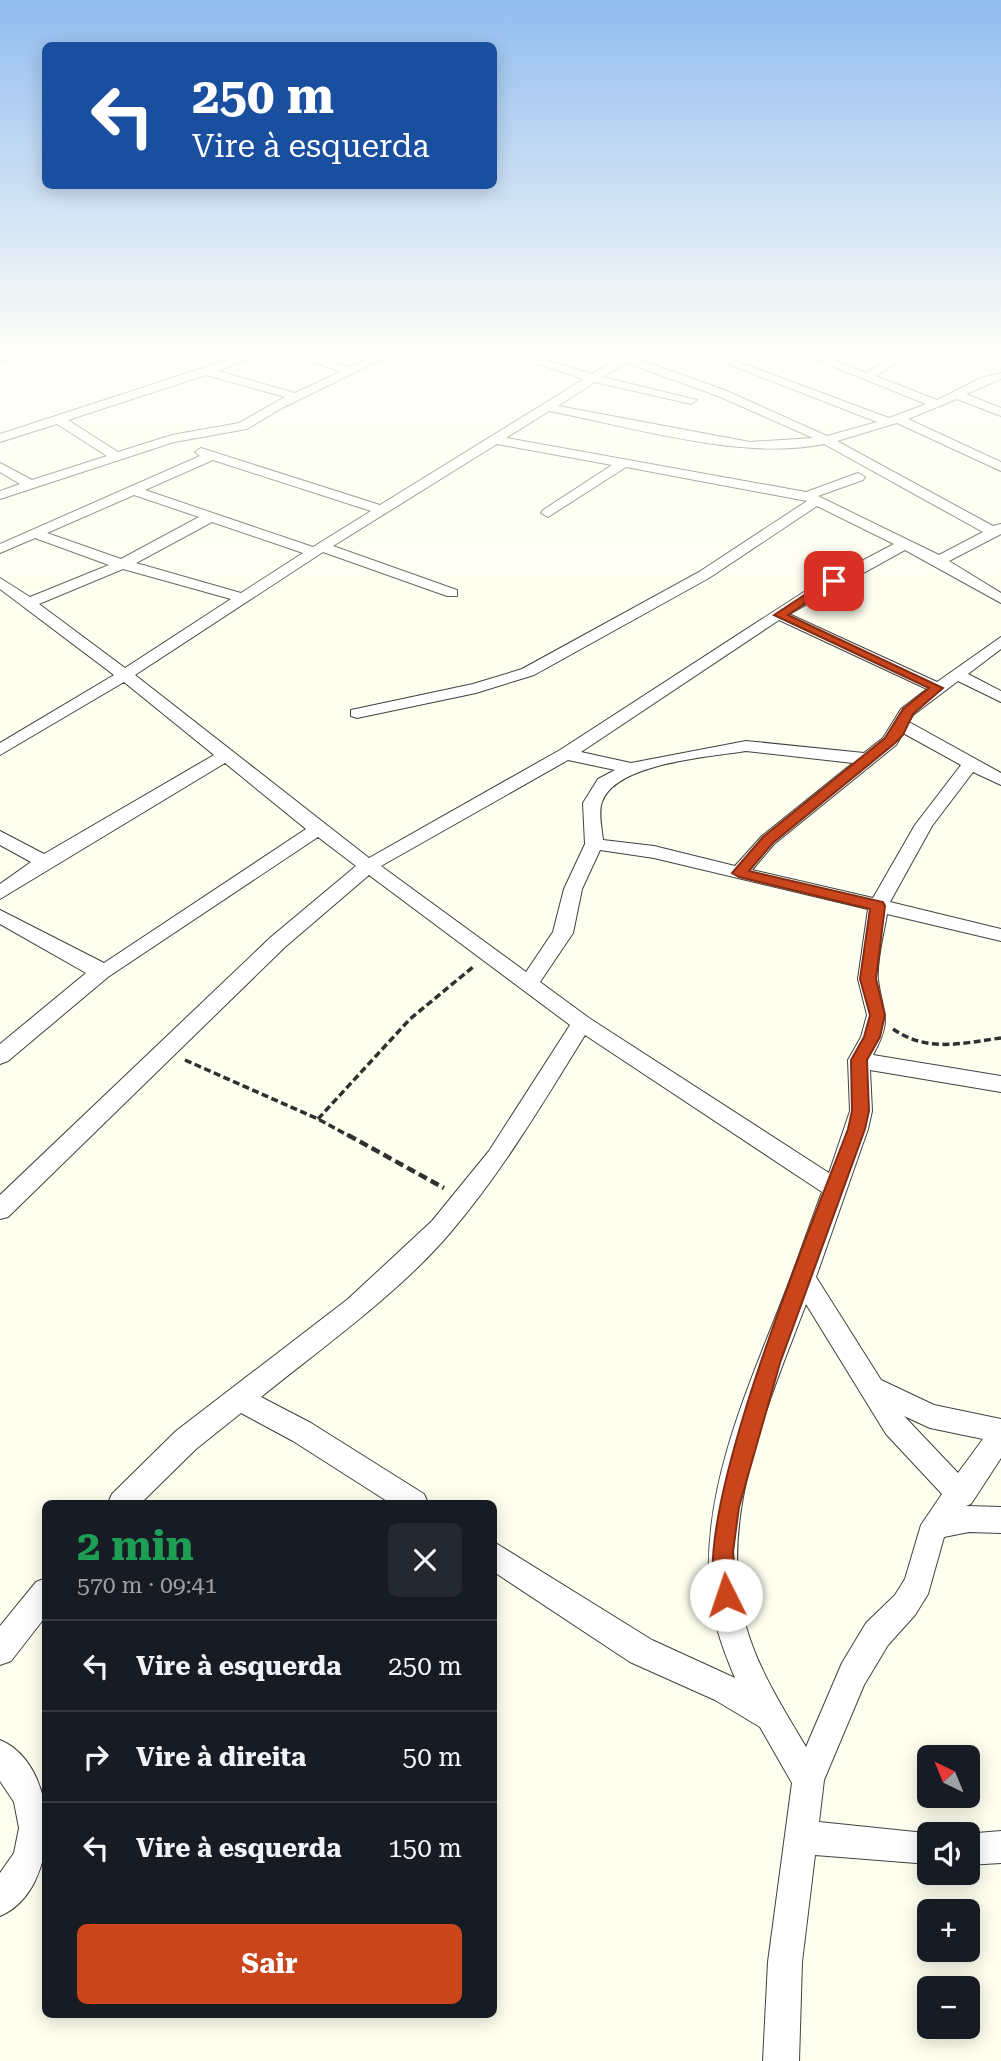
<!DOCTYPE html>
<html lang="pt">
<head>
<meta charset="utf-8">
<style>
	:root { --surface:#171b24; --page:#242831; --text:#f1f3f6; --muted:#9ea1a6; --line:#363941; --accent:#ca451b }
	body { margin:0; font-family:"Roboto Serif",serif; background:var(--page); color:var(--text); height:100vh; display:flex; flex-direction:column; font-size:26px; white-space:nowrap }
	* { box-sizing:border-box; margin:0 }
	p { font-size:23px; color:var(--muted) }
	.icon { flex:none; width:38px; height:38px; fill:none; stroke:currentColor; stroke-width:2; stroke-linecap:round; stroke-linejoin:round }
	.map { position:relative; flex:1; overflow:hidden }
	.sheet { position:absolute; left:42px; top:1500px; width:455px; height:518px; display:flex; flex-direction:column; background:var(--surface); border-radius:10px; box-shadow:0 4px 18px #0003 }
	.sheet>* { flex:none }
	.banner { position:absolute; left:42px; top:42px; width:455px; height:147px; border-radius:10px; box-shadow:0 4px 18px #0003; background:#1a4fa0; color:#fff; overflow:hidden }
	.needle { width:46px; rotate:317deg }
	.controls { position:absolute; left:917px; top:1745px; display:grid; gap:14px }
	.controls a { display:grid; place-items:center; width:63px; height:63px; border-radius:10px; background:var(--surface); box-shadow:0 4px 18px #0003; font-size:35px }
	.pin { position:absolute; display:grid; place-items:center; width:60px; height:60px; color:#fff; margin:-30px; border-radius:14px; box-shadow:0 4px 10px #0006 }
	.me { position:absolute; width:77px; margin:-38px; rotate:356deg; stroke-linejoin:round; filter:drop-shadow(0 0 5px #0008) }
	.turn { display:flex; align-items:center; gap:24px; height:147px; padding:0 35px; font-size:32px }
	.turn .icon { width:91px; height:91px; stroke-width:2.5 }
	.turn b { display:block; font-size:49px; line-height:60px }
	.round { display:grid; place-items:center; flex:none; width:74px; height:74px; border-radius:10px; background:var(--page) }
	.summary { display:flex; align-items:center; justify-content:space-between; height:119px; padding:0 35px }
	h1 { font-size:42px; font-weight:700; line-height:52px; color:#1e9e55 }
	.button { display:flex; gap:14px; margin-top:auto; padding:14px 35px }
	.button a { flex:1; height:80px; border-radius:10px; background:var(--accent); color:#fff; font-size:28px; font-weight:700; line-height:80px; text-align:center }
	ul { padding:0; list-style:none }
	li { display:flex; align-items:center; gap:21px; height:91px; padding:0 35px; border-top:2px solid var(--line) }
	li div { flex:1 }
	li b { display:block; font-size:26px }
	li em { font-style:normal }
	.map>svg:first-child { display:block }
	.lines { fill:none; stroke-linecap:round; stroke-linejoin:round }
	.minor-casing { stroke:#414141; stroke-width:2 }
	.path-far1 { stroke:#303030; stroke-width:3.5; stroke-dasharray:7 3.5; stroke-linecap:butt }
	.path { stroke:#303030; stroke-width:4.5; stroke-dasharray:9 4.5; stroke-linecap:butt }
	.minor { fill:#fff; fill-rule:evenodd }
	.route { fill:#ca451b; stroke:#832d12; stroke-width:2 }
</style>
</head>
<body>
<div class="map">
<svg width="1001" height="2061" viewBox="0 0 1001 2061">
	<rect width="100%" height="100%" fill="#feffef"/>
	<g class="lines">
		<g class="minor-casing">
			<path id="minor" d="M10 352H28L0 362V355Z
				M252 352H270L218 371 295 393 340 372 288 352H305L350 367 382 352H397L282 408 247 429 174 442 0 499V491L20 484 0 472V463L32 480 107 456 57 424 0 442V434ZM206 375 285 397 239 423 172 435 118 452 68 420Z
				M501 352H519L592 374 627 352H641L635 358 727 391 827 436 877 422 710 357 720 355 889 418 926 404 797 352H813L866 373 899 352H913L876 376 937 400 981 378 1001 373V379L966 394 1001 408V416L957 399 908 419 1001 462V471L897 423 837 441 993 526 1001 524V534L949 561 1001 593V603L905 550 789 614 937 682 1001 637V649L968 674 1001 691V702L958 681 913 715 909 722 1001 773V785L973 772 932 826 890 902 1001 929V941L887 914C884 934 876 960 878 980 883 1017 893 1018 873 1055L1001 1076V1092L870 1070 872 1111 868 1129 816 1277 881 1380 934 1405 1001 1419V1458L971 1504 966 1506 1001 1507V1533L969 1532 944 1537 928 1594 915 1615 888 1645 864 1685 824 1780 819 1822 935 1834H929V1864L815 1855 802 1962 799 2061H763L768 1962 792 1783 760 1727 715 1700 630 1662 494 1572V1542L652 1640 735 1678C722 1647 710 1614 709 1580 705 1484 747 1390 781 1303 796 1266 808 1229 822 1192L585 1035C543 1103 502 1172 450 1233 397 1295 324 1346 261 1397L311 1423 424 1494 428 1503H390L293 1441 241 1413 196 1449 141 1503H108L112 1494 176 1431 348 1299 432 1221 489 1151 570 1025 369 875 285 947 8 1217 0 1219V1195L271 937 356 866 318 837 108 977 8 1061 0 1064V1044L86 973 0 924V910L104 963 306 829 225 763 0 899V884L31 862 0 845V831L44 854 214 755 124 682 0 755V743L114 675 0 589V578L30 597 109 565 35 538 0 553V544L200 456 195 452 201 448 380 505 584 379ZM627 363 718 396 813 438 750 442 558 406 595 382 691 404 697 400 603 377ZM549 411C632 427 742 461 824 444L983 532 939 555 818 496 863 480 865 477 858 473 806 492 506 438ZM497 444 612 465 543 510 541 513 548 517 626 467 807 501 699 572 522 669 473 684 351 710V716L357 718 476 693 534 675 709 578 817 506 894 544 810 588 560 750 369 858 135 675 323 552 447 596H457V590L333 546ZM213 460 371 511 313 547 145 490ZM134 495 199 517 121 559 47 533ZM212 522 303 553 241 593 136 563ZM123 569 231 599 125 668 39 604ZM779 620 927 689 901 709 883 738 864 753 746 741 631 763 581 752ZM903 733 961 765 915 825 873 898 752 870 774 844 896 745ZM746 751 853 763 762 836 735 866 654 846 603 840C602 829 598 812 602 802 615 763 710 757 746 751ZM568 760 615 770 598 779 583 803 585 844 564 889 553 932 526 972 381 866ZM600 850 654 858 868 909 858 979 867 1015 861 1037 848 1060 850 1111 829 1173 589 1018 540 982 573 933 582 889ZM806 1304 886 1434 942 1494 921 1525 905 1579 895 1595 866 1623 842 1663 806 1747C783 1708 757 1668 745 1623 717 1517 769 1402 806 1304ZM904 1416 930 1428 983 1439 958 1473Z
				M46 1578V1616L11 1661 0 1665V1626L36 1582Z
				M0 1740C62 1766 62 1890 0 1916V1873L14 1853 19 1828 14 1802 0 1781Z
				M1001 1831V1863L968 1865V1834H965Z"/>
		</g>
		<path class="path-far1" d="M893 1029C928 1053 962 1043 1001 1038
			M185 1060 318 1119 351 1137
			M318 1119 410 1019 473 967"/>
		<path class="path" d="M348 1135 444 1188"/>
		<use href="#minor" class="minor"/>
	</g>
	<linearGradient id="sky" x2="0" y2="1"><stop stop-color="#91bcf0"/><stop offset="0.55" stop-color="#fffff8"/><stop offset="1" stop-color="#fffff8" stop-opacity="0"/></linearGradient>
	<rect width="1001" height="641" fill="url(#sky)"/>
	<path class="route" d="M830 578 839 581 788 615 943 688 913 714 903 735 894 744 773 843 749 871 883 902 885 906 876 979 885 1015 880 1037 867 1060 869 1111 865 1129 780 1363 739 1507 733 1552 737 1595 733 1602 726 1606 718 1602C685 1525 815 1217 848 1129L852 1111 851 1060 864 1037 870 1015 860 979 870 909 739 877 732 873 763 837 885 738 903 709 929 688 774 615Z"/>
</svg>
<div class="controls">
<a><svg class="needle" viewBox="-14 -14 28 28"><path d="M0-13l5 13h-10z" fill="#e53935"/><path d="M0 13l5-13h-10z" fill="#9ea1a6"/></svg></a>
<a><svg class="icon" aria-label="sound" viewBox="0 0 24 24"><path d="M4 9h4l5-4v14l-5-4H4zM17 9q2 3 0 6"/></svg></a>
<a>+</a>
<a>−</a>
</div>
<div class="pin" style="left:834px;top:581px;background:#d93025"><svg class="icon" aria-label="arrive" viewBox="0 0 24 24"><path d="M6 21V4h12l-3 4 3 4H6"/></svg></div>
<svg class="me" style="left:726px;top:1595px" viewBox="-20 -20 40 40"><circle r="19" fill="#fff"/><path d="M0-13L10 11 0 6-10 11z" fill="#ca451b"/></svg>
<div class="banner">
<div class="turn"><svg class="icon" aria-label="left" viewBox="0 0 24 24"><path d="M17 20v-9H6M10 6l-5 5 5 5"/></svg><div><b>250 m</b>Vire à esquerda</div></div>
</div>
<section class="sheet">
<div class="summary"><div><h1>2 min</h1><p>570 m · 09:41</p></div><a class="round"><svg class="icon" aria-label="close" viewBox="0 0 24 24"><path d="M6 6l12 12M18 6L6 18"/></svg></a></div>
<ul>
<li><svg class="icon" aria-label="left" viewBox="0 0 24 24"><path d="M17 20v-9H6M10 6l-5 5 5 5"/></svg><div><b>Vire à esquerda</b></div><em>250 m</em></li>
<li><svg class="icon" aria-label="right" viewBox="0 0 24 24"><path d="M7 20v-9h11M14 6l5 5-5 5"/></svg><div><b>Vire à direita</b></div><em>50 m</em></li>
<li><svg class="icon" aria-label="left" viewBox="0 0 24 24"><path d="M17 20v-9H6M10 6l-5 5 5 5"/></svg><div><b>Vire à esquerda</b></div><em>150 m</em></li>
</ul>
<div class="button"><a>Sair</a></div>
</section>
</div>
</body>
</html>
